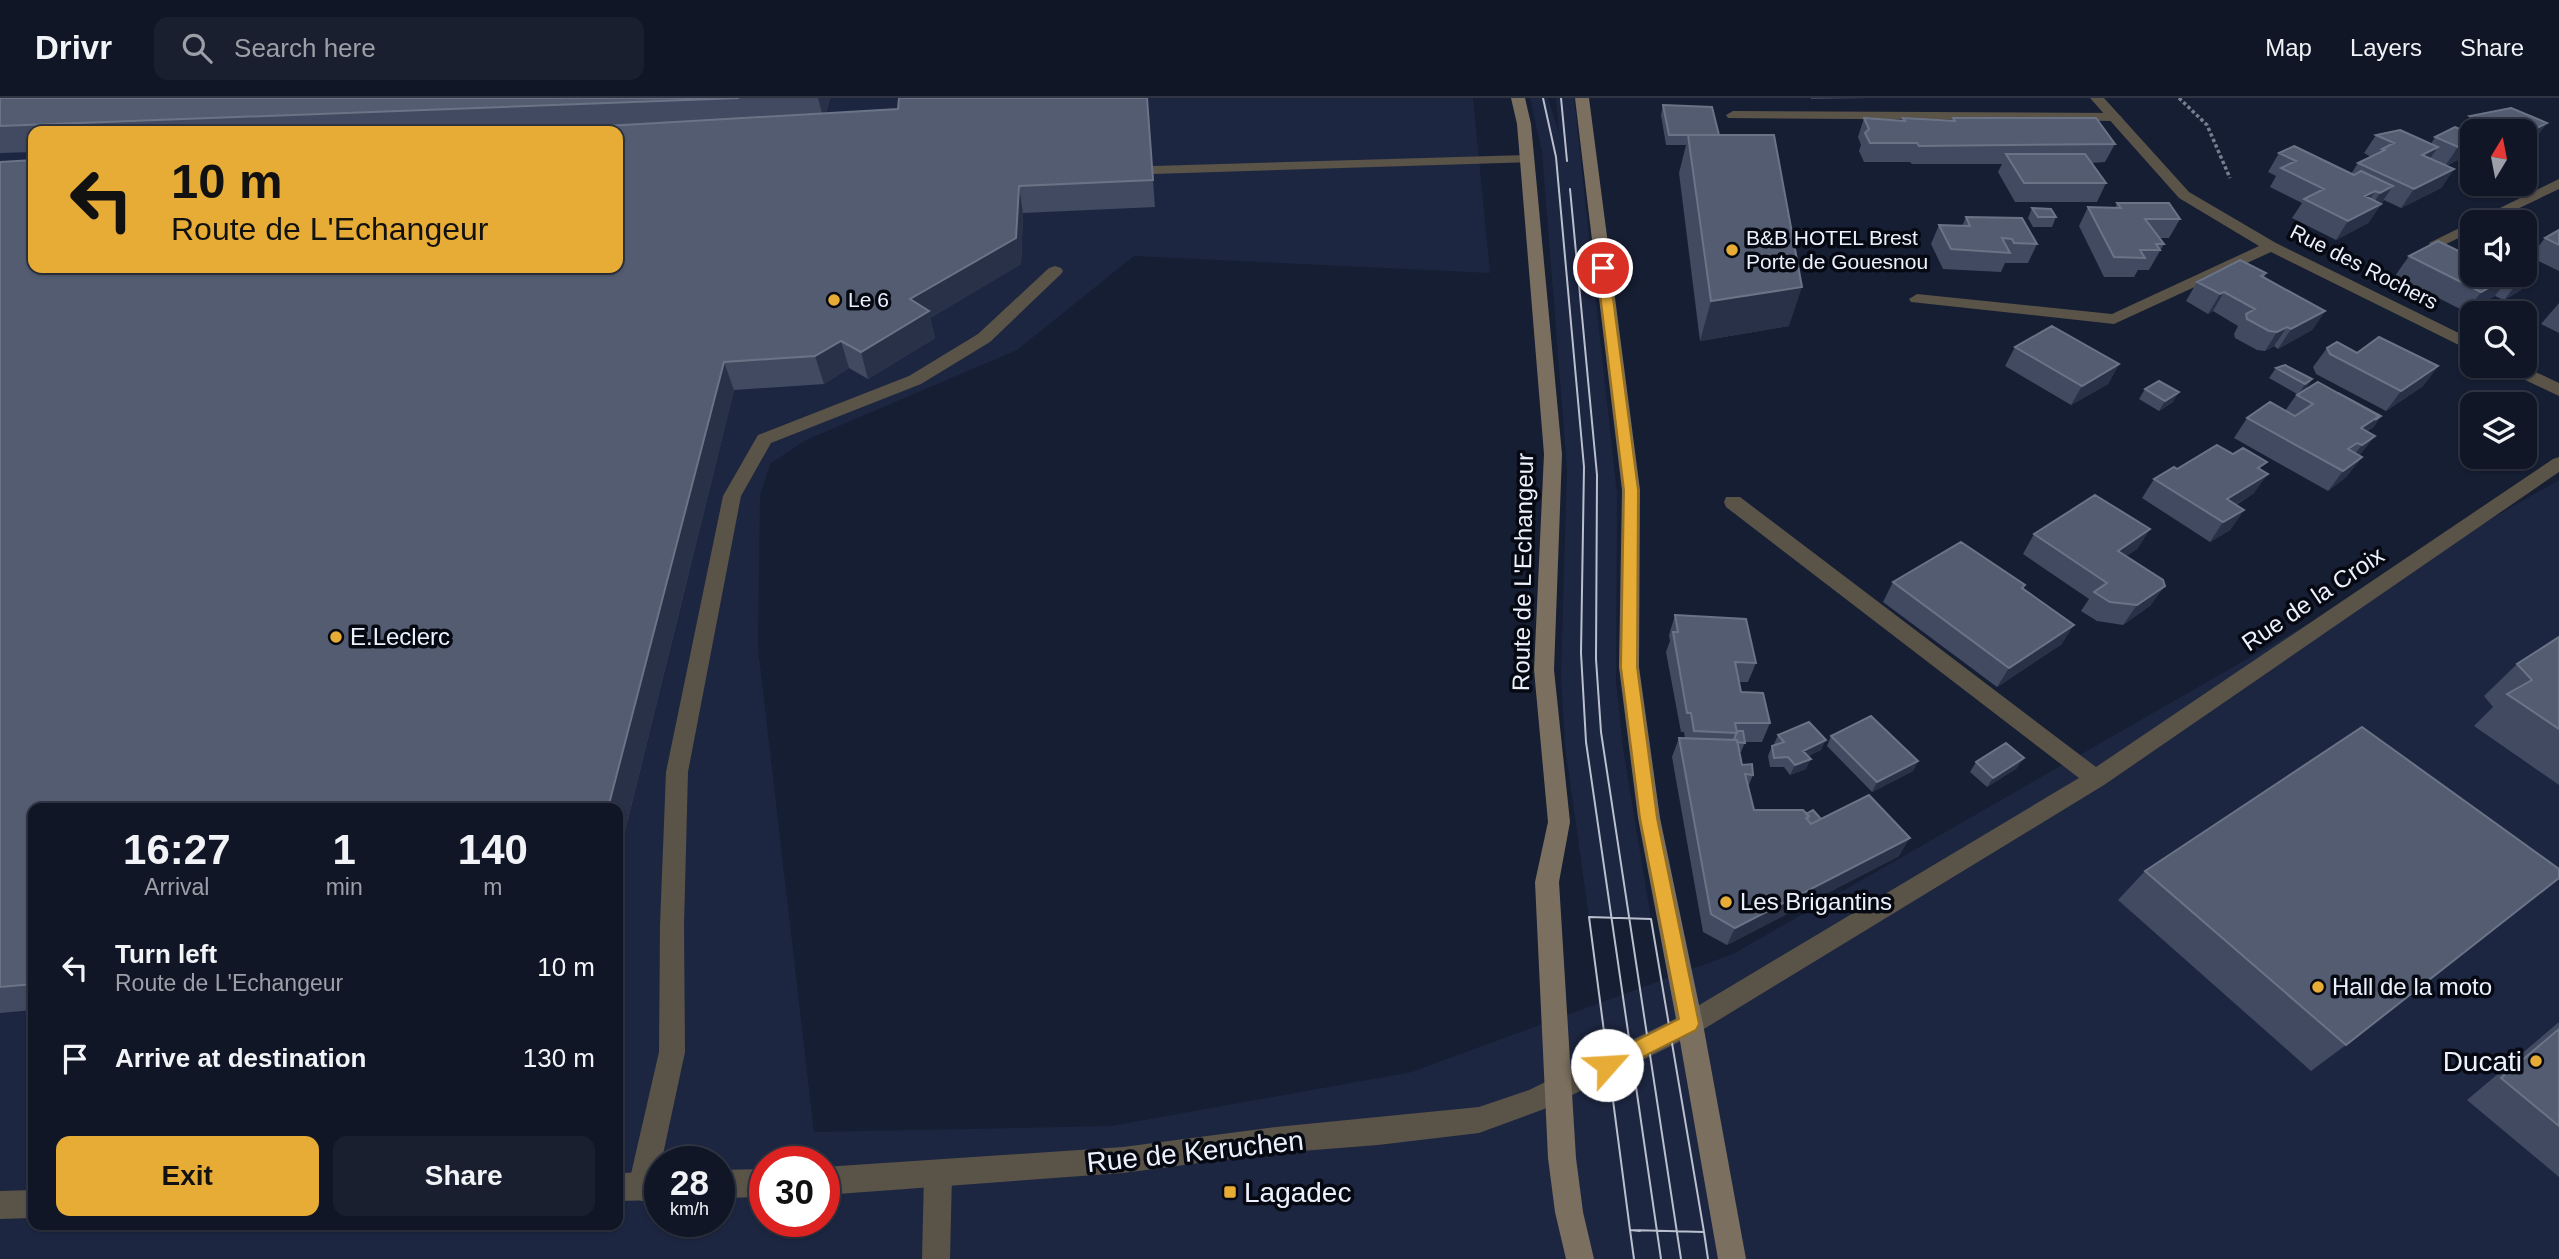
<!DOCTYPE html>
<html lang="en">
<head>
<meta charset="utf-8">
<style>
	:root { --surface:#101626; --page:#191f2e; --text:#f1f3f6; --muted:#9c9fa7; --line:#303543; --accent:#e7ac36 }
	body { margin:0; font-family:Arial,sans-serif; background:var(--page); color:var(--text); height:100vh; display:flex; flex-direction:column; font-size:26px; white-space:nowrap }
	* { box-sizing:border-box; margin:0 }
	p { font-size:23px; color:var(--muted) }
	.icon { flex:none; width:38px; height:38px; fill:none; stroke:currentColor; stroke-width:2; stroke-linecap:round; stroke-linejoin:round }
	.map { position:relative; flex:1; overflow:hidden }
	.sheet { position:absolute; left:28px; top:705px; width:595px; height:427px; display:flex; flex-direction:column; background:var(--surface); border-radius:14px; box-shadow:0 2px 5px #0004,0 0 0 2px var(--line) }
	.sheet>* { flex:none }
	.hud { position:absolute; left:28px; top:28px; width:595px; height:147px; border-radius:14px; box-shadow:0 2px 5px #0004,0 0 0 2px var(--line); background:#e7ac36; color:#111; overflow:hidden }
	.needle { width:46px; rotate:10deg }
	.tools { position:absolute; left:2460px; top:21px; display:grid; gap:14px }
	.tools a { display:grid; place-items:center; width:77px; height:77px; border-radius:14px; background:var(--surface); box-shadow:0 2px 5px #0004,0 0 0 2px var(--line); font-size:35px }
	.speed { position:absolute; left:644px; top:1048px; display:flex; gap:14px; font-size:35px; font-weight:700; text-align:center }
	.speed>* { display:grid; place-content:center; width:91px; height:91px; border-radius:50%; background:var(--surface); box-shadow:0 2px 5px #0004,0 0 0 2px var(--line); line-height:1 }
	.speed small { font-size:18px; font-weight:400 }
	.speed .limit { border:10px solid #d22; background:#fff; color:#111 }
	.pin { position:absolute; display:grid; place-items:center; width:60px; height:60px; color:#fff; margin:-30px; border:4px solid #fff; border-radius:50%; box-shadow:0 2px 7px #0007 }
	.me { position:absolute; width:77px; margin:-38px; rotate:64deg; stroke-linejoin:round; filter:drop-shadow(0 0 5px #0008) }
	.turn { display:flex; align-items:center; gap:24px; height:147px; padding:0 28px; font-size:32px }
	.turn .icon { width:91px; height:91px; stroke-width:2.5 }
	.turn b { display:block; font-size:49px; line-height:60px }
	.eta { display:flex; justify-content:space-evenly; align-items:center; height:119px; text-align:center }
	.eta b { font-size:42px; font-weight:600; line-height:49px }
	.action { display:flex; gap:14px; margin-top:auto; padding:14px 28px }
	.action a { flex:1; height:80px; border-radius:14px; background:var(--accent); color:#111; font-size:28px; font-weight:600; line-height:80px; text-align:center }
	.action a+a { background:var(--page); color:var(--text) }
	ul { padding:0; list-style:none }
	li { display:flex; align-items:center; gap:21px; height:91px; padding:0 28px }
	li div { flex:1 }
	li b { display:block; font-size:26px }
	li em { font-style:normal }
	header { display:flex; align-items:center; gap:42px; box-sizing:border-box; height:98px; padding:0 35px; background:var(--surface); border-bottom:2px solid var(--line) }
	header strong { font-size:33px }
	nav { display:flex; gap:38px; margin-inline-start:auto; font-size:24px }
	.search { width:490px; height:63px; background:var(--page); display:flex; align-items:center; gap:18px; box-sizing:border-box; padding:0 24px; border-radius:14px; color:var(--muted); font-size:26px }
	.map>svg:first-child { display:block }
	.built { fill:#1d2641; fill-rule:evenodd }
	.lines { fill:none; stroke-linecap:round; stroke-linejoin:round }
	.path { stroke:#777e8f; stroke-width:3.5; stroke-dasharray:3.5 2.5; stroke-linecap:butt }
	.service { fill:#5a5348; fill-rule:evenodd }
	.pedestrian { fill:#5a5348; fill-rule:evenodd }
	.minor { fill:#5a5348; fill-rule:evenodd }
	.secondary { fill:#7b705f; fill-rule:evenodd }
	.tram { stroke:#b9bfcd; stroke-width:2 }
	.wall { fill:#414a60 }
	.shaded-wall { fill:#283147 }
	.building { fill:#535c71; stroke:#6b7387; stroke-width:2 }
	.route { fill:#e7ac36; stroke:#967023; stroke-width:2 }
	.poi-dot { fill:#e7ac36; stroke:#060912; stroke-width:2.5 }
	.labels { text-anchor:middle; stroke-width:7; stroke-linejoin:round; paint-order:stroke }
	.far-poi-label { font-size:21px; fill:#ecf1fd; stroke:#060912; text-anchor:start }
	.far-street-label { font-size:21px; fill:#ecf1fd; stroke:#060912 }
	.street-label { font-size:24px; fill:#ecf1fd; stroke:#060912 }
	.poi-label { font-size:24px; fill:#ecf1fd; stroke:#060912; text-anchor:start }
	.near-poi-label { font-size:28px; fill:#ecf1fd; stroke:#060912; text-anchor:end }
	.near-street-label { font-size:28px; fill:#ecf1fd; stroke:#060912 }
</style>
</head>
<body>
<header>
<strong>Drivr</strong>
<div class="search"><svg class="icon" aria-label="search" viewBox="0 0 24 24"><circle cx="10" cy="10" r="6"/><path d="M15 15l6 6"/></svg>Search here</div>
<nav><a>Map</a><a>Layers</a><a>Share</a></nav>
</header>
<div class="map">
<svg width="2559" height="1161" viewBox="0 0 2559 1161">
	<rect width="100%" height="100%" fill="#161e33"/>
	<path class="built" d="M0 0H1473L1490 175 1134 158 1017 252 806 342 770 366 760 398 758 550 814 1034 1111 1028 1412 974 1733 856 2559 382V1161H0ZM33 33H618V170H33ZM33 710H618V1127H33ZM660 1064H719V1124H660ZM765 1064H824V1124H765Z
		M1530 0H1548L1559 35 1556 0H1574L1617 396 1616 583 1623 650 1651 821 1589 819 1565 648 1561 578 1567 370 1542 54Z"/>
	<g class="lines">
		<path class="path" d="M2179 0 2207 27 2230 80"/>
		<path class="service" d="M1733 13 2115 15 2122 19 2115 23 1728 20 1726 17Z
			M1055 168 1061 170 1063 173 1061 176 990 244 921 286 771 345 741 398 688 674 684 827 685 954 656 1089 652 1099 642 1103 632 1099 628 1089 659 954 660 827 666 674 723 398 758 337 909 278 978 236 1049 170Z
			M938 1062 948 1066 952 1076 950 1161H922L924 1076 928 1066Z"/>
		<path class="pedestrian" d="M1527 57 1532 58 1534 61 1532 64 1153 76 1146 72 1153 68Z"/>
		<path class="minor" d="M2090 0H2104L2189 94 2276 145 2473 242V254L2271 154 2114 226 1911 204 1909 201 1917 196 2112 216 2259 148 2179 100Z
			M2559 81V91L2490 124H2473V133L2442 148H2432L2429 145Z
			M2501 268H2523L2559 285V298L2504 272Z
			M2559 359V374L2104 687 1699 934 1544 1011 1479 1035 1378 1047 1276 1055 1123 1075 824 1097V1069L1123 1049 1276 1029 1479 1009 1529 992 1681 918 2079 680 1726 409 1724 404 1726 399H1740L2096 669 2553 361Z
			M765 1071V1099L719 1100V1072Z
			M660 1074V1102L618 1103V1075Z
			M33 1092V1120L0 1121V1093Z"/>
		<path class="secondary" d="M1511 0H1525L1531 26 1562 356 1554 572 1570 724 1559 784 1576 1060 1583 1114 1594 1161H1566L1555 1114 1548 1060 1535 784 1548 724 1534 572 1544 356 1517 26Z
			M1575 0H1589L1640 392 1639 569 1660 720 1703 926 1746 1161H1718L1677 926 1638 720 1619 569 1622 392Z"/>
		<path class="tram" d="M1543 0 1556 59 1584 369 1581 555 1586 644 1661 1161
			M1561 0 1567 63
			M1570 91 1597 377 1596 561 1601 634 1681 1161
			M1589 819 1651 821 1704 1134 1630 1132Z
			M1696 1134H1704L1708 1161
			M1634 1161 1630 1132 1640 1133"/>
	</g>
	<path class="wall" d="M0 0H830L826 15 1147 0 1155 109 1023 115 1021 166 930 220 935 240 868 281 849 270 824 286 734 292 618 762V710H33V912L0 915V64L618 33H33V54L0 55Z
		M1811 0H1872L1811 1Z
		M1663 7 1719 37 1789 228 1700 243 1679 75 1686 47H1666L1661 17Z
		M2470 18 2547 25 2532 44 2473 33V62L2465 58 2446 68 2454 71 2441 90 2401 110 2384 102 2368 125 2336 142 2292 120 2302 105 2270 89 2276 78 2268 74 2279 55 2351 76 2358 65 2371 59 2364 55 2376 37 2431 46 2435 39 2461 32Z
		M1864 20 1902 23 1903 20 1952 23 1953 20 2115 46 2105 64 2091 65 2106 85 2097 104H2015L1998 74 2002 66H1912L1910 64H1864L1859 53 1861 47 1858 39Z
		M2117 105 2180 121 2169 140H2160L2164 146 2149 172H2138L2134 179H2104L2079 128 2088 109 2115 110Z
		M2032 110 2056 119 2052 129H2033L2028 120Z
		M1966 119 2037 146 2028 165H2005L2001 174 1943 171 1931 146 1939 127 1962 128Z
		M2559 131V173L2530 159 2545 140 2557 134Z
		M2409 158 2473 177 2537 173 2521 192 2504 202 2495 198 2466 214 2395 178Z
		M2266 175 2264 180 2325 213 2312 232 2278 251 2274 248 2265 253 2257 252 2235 240 2234 236 2238 228 2213 213 2208 216 2186 203 2197 184Z
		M2559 205V235L2541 226Z
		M2015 249 2119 266 2108 286 2071 307 2005 268Z
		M2327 250 2357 255 2438 268 2423 288 2386 313 2316 276 2313 269Z
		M2276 270 2312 281 2305 292 2374 329 2367 333 2359 358 2362 359 2346 379 2328 393 2234 340 2247 320 2285 313 2297 296 2269 280Z
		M2145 291 2173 304 2159 313 2139 301Z
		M2233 356 2262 372 2254 395 2236 407 2244 412 2230 432 2210 444 2142 400 2154 381 2177 371Z
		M2150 431 2137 451 2126 458 2151 507 2123 527 2097 523 2081 513 2089 501 2023 456 2034 436Z
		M1893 484 2025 487 2023 490 2062 546 1997 589 1883 504Z
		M1675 517 1756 565 1748 584H1739L1741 594 1770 625 1762 644H1745L1741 654H1739L1742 667 1753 677 1748 689 1754 712 1806 716 1821 721 1899 758 1727 847 1703 834 1672 659 1679 640 1685 641 1684 634H1681L1666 554 1670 543 1669 537Z
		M2559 539V687L2474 628 2493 609 2484 598 2517 566Z
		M1778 637 1821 652 1808 658 1806 671 1790 677 1784 669H1770L1768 658 1772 648 1775 647 1774 646Z
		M1831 638 1918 663 1913 673 1872 694 1827 648Z
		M1976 664 2017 670 1987 689 1970 674Z
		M2145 773 2346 947 2311 973 2118 802Z
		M2559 924V1079L2467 1002Z"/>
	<path class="shaded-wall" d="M818 0H830L824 23Z
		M2547 25 2533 44 2525 48V36Z
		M2473 42V47L2465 58 2445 68 2458 49Z
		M2532 44 2525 54V48Z
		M2438 49 2425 68 2422 57Z
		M2454 71 2441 90 2401 110 2414 91Z
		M1019 88 1023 115 1021 166 930 220 935 240 868 281 861 254Z
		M2393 88 2368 125 2336 142 2348 123 2369 112 2380 95Z
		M2375 93 2363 112 2365 98Z
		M2537 173 2521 192 2504 202 2519 183Z
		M2510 178 2495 198 2466 214 2481 194Z
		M1802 189 1789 228 1700 243 1711 203Z
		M2224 194 2213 213 2208 216 2220 196Z
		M2325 213 2312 232 2278 251 2291 231Z
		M2287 229 2274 248 2265 253 2277 234Z
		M841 243 849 270 824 286 815 258Z
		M724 264 734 292 618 762V710H608Z
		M2119 266 2108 286 2071 307 2082 288Z
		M2438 268 2423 288 2386 313 2401 293Z
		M2312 281 2305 292 2298 297 2305 286Z
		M2179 294 2173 304 2159 313 2165 303Z
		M2379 318H2381L2374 329 2368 332 2364 337 2361 330Z
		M2375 338 2360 357 2346 367 2362 347Z
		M2362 359 2346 379 2328 393 2343 373Z
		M2268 376 2254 395 2215 419 2227 401Z
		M2244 412 2230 432 2210 444 2223 424Z
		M2150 431 2137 451 2105 472 2118 453Z
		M2165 488 2151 507 2123 527 2137 507Z
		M2074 527 2062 546 1997 589 2009 570Z
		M1826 642 1821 652 1799 662 1803 653Z
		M2024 660 2017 670 1987 689 1993 680Z
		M1811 661 1806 671 1790 677 1795 667Z
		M1918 663 1913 673 1872 694 1877 684Z
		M1910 740 1899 758 1727 847 1735 830Z"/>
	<path class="building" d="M0 0H739L0 28Z
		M899 0H1147L1153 82 1019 88 1016 140 910 201 929 213 861 254 841 243 815 258 724 264 608 710H33V886L0 889V64L33 62V170H618V33H521L898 11Z
		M1663 7 1712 9 1719 37H1669Z
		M2511 10 2547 25 2525 36V33H2473V42L2458 49 2435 39 2455 29 2465 33 2484 24 2470 18Z
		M1864 20 1905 23 1903 20 1955 23 1953 20H2096L2115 46 1919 48 1917 45H1870L1865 35 1869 31Z
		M2400 32 2438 49 2422 57 2454 71 2414 91 2358 65 2385 52 2382 51 2394 45 2376 37Z
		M1688 37H1774L1802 189 1711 203Z
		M2525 41 2532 44 2525 48Z
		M2294 48 2354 77 2361 73 2393 88 2380 95 2375 93 2365 98 2381 106 2348 123 2304 101 2324 91 2281 70 2296 63 2279 55Z
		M2006 56H2085L2106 85H2024Z
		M2117 105H2169L2180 121H2145L2164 146H2156L2160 152H2140L2145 160 2114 159 2088 109 2121 110Z
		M2032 110 2051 111 2056 119H2038Z
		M1966 119 2022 120 2037 146 2014 145 2012 141 2002 140 2010 155 1951 151 1939 127 1970 128Z
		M2559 132V147L2545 140Z
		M2438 143 2473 160V177H2525V168L2537 173 2519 183 2510 178 2481 194 2409 158Z
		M2240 162 2266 175 2261 178 2325 213 2291 231 2287 229 2277 234 2269 233 2247 221 2246 216 2255 211 2224 194 2220 196 2197 184Z
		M2052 228 2119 266 2082 288 2015 249Z
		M2379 239 2438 268 2401 293 2330 256 2327 250 2337 244 2357 255Z
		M2285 267 2312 281 2305 286 2276 270Z
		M2159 283 2179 294 2165 303 2145 291Z
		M2318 284 2379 318 2361 330 2375 338 2362 347 2357 345 2348 351 2362 359 2343 373 2247 320 2270 304 2295 318 2313 306 2297 297Z
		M2338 295 2381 318 2375 322 2379 318Z
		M2217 347 2233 356 2243 350 2267 364 2258 370 2268 376 2227 401 2244 412 2223 424 2154 381 2174 369 2177 371Z
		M2095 397 2150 431 2118 453 2163 482 2165 488 2137 507 2110 504 2094 494 2107 485 2034 436Z
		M1961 444 2025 487 2022 490 2074 527 2009 570 1893 484Z
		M1675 517 1746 521 1756 565 1735 564 1741 594 1763 595 1770 625H1735L1737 635 1694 633 1691 615H1687L1673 534H1678Z
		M2559 539V631L2507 596 2532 582 2517 566Z
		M1871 618 1918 663 1877 684 1831 638Z
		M1809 624 1826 642 1803 653 1811 661 1795 667 1788 659 1774 660 1772 648 1784 644 1778 637Z
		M2362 629 2559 771V780L2346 947 2145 773Z
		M1737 633H1743L1745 645 1737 644V642H1734Z
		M1679 640 1737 642 1742 667 1752 666 1753 677 1745 676 1754 712H1803L1809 718 1806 720 1811 726 1869 697 1910 740 1735 830 1711 816Z
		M2006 645 2024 660 1993 680 1976 664Z
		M1813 712 1821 721 1811 726 1807 721 1809 718 1806 716Z
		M2559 931V1028L2501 980Z"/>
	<path class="route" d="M1603 167 1609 170 1638 392 1637 569 1657 720 1699 926 1696 932 1607 977 1600 974 1597 967 1600 961 1679 921 1640 720 1621 569 1624 392 1597 170Z"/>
	<g class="poi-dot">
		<circle cx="1732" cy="152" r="7"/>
		<circle cx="834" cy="202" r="7"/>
		<circle cx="336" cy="539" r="7"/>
		<circle cx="1726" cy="804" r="7"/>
		<circle cx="2318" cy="889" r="7"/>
		<circle cx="2536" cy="963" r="7"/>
		<rect x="1223" y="1087" width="14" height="14" rx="3.5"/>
	</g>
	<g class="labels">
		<g class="far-poi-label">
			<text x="1746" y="147">B&amp;B HOTEL Brest<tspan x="1746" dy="24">Porte de Gouesnou</tspan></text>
			<text x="848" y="209">Le 6</text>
		</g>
		<g class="far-street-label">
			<text transform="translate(2364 169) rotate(27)" y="7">Rue des Rochers</text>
		</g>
		<g class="street-label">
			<text transform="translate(1523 474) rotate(-89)" y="8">Route de L'Echangeur</text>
			<text transform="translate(2313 501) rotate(-34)" y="8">Rue de la Croix</text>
		</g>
		<g class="poi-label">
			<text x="350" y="547">E.Leclerc</text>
			<text x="1740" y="812">Les Brigantins</text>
			<text x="2332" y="897">Hall de la moto</text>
		</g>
		<g class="near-poi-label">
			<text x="2522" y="973">Ducati</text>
			<text x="1244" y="1104" text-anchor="start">Lagadec</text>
		</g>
		<g class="near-street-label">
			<text transform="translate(1195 1053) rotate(-6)" y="10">Rue de Keruchen</text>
		</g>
	</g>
</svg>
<div class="tools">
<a><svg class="needle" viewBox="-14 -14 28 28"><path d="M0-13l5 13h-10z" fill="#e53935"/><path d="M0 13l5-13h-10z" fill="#9c9fa7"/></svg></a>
<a><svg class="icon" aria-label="sound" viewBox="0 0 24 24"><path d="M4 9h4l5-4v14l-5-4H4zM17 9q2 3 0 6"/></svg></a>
<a><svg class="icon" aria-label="search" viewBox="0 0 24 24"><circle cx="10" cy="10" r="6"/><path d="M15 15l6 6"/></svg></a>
<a><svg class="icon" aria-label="layers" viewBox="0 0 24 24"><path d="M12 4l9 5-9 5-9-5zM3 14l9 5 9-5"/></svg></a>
</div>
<div class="speed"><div>28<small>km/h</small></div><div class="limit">30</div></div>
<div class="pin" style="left:1603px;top:170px;background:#d93025"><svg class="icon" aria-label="arrive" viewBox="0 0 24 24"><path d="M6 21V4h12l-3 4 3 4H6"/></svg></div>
<svg class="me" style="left:1607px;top:967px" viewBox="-20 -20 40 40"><circle r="19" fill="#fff"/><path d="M0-13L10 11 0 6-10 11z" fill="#e7ac36"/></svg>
<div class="hud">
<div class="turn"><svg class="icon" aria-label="left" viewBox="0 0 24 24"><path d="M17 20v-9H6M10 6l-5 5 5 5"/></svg><div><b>10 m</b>Route de L'Echangeur</div></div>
</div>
<section class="sheet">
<div class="eta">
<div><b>16:27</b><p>Arrival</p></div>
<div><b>1</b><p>min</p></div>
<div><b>140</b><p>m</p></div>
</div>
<ul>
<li><svg class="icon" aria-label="left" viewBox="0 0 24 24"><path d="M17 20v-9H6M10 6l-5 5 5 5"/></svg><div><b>Turn left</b><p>Route de L'Echangeur</p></div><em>10 m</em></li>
<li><svg class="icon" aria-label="arrive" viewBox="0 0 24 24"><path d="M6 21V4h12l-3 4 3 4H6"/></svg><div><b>Arrive at destination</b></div><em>130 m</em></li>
</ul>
<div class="action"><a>Exit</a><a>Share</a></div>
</section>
</div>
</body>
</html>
